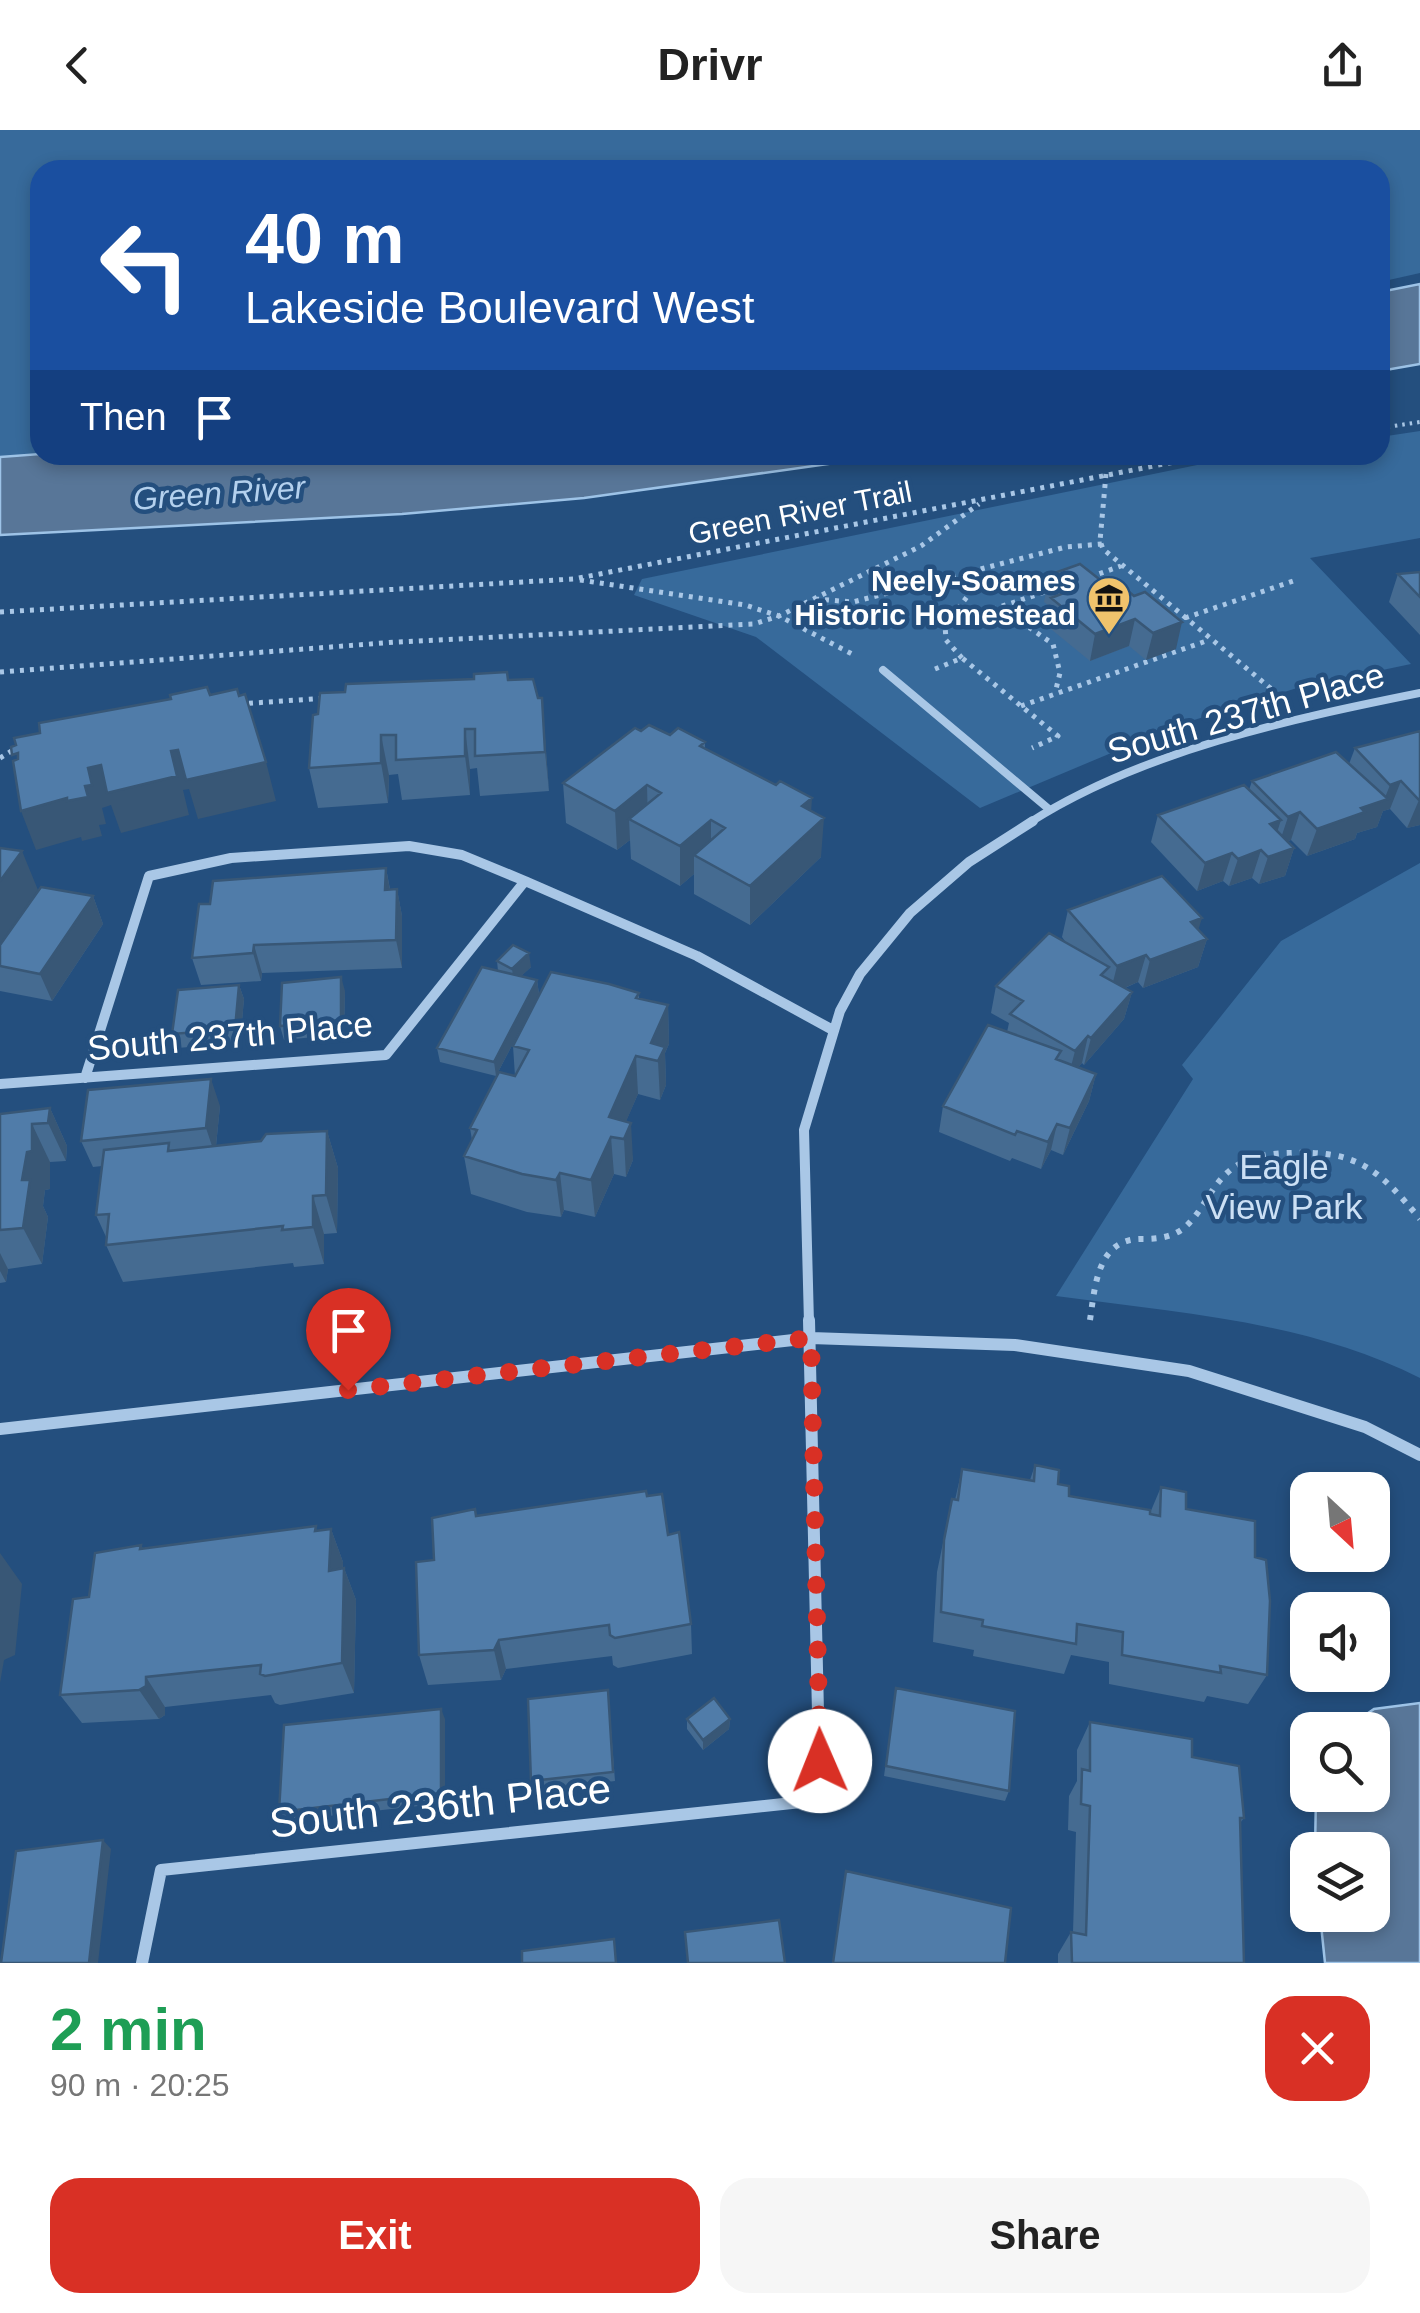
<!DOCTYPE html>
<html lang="en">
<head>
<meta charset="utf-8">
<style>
	:root { --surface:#fff; --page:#f6f6f6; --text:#222; --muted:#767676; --accent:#d93025 }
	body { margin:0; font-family:Helvetica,sans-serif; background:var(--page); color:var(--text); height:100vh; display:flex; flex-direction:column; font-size:38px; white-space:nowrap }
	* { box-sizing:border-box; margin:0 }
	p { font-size:32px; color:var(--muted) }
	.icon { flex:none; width:55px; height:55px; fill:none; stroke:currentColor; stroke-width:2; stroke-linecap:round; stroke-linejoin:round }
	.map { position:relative; height:1833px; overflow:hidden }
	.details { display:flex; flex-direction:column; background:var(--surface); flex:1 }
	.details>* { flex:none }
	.hud { position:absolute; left:30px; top:30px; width:1360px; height:305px; border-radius:30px; box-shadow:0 5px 15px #0003; background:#1a4fa0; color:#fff; overflow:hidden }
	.needle { width:65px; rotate:154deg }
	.fabs { position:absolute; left:1290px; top:1342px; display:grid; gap:20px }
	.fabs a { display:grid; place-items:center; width:100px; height:100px; border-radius:20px; background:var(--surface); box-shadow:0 5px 15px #0003; font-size:50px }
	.pin { position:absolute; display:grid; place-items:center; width:85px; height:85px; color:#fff; margin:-102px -42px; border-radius:50% 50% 50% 0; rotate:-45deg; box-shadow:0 0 10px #0007 }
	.pin .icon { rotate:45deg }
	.me { position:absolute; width:110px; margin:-55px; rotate:359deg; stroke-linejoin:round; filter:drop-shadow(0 0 8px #0008) }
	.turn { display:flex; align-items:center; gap:35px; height:210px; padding:0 50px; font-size:45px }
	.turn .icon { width:130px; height:130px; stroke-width:2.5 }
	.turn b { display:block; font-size:70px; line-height:85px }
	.then { display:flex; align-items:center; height:95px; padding:0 50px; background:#0003; gap:20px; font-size:38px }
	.round { display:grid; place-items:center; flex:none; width:105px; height:105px; border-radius:30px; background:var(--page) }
	.overview { display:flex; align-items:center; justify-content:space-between; height:170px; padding:0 50px }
	h1 { font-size:60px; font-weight:700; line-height:75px; color:#1e9e55 }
	.action { display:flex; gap:20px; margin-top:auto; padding:20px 50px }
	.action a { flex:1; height:115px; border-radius:30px; background:var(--accent); color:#fff; font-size:40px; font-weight:700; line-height:115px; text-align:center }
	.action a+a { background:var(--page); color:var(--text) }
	header { display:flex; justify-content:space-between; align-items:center; height:130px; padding:0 50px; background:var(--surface); font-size:45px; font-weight:700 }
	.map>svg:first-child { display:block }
	.green { fill:#376a9b }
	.water { fill:#587698; stroke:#9dc3e7; stroke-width:2.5 }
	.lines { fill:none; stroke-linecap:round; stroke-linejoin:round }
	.path-far2 { stroke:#a9c7e6; stroke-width:4; stroke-dasharray:2.5 5; stroke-linecap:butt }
	.path-far1 { stroke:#a9c7e6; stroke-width:5; stroke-dasharray:4 6; stroke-linecap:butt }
	.path { stroke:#a9c7e6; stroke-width:6; stroke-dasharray:5 8; stroke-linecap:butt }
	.minor-far2 { stroke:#a9c7e6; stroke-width:8 }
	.minor-far1 { stroke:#a9c7e6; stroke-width:10 }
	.minor { stroke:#a9c7e6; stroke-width:12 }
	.wall { fill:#456b91 }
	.shaded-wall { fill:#385776 }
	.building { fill:#507ca9; stroke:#385776; stroke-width:2.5 }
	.route { stroke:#d93025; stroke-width:18; stroke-dasharray:0 32.4 }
	.labels { text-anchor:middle; stroke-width:9; stroke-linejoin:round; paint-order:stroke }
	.far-street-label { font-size:30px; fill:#fff; stroke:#244f7e }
	.far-poi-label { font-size:30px; font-weight:bold; fill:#fff; stroke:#244f7e; text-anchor:end }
	.far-water-label { font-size:32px; font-style:italic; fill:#b4d1ee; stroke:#244f7e }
	.street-label { font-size:35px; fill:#fff; stroke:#244f7e }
	.park-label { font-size:35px; fill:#cce0f5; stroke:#244f7e }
	.near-street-label { font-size:42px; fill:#fff; stroke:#244f7e }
</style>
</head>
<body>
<header><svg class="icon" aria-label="back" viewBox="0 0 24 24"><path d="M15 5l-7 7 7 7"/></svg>Drivr<svg class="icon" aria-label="share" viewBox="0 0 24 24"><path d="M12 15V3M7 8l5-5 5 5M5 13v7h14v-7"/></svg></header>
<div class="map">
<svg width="1420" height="1833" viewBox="0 0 1420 1833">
	<rect width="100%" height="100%" fill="#244f7e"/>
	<path class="green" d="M0 0H1420V143L1380 152V40H40V325L0 328Z
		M1420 301V408L1310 428 1411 534 1297 558 1178 595 980 678 756 507 634 465 642 449 1202 334 1260 325H1380V307Z
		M1420 733V1248C1307 1191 1180 1183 1056 1166L1193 949 1182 935 1281 811Z"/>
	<path class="water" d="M1420 154V234L1380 241V162Z
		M40 324V325H892L584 368 402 384 0 405V327Z
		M1420 1573V1833H1325L1320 1785H1372V1720H1315L1316 1665H1372V1600H1344L1374 1579Z"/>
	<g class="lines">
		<path class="path-far2" d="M1380 298 1420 292"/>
		<path class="path-far1" d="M1106 344 1100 411 1103 419 1275 562
			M1090 447 1121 436
			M580 450 745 475 779 486 854 525
			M815 469 853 472 1066 417 1102 414
			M0 482 574 449 1210 325
			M980 486 1030 498 1053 514 1060 543 1055 563
			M1185 488 1296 450
			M945 495 1054 459
			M962 528 946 510 945 495 988 440
			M935 539 962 528 1058 606 1032 618
			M0 542 397 512 754 494 779 486 921 416 979 374
			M239 574 327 568
			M1021 576 1209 510
			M0 628 18 617"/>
		<path class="path" d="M1090 1190C1095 1157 1097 1109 1141 1109 1156 1109 1171 1108 1184 1098 1204 1081 1211 1054 1233 1038 1249 1027 1271 1023 1291 1023 1358 1020 1379 1040 1420 1089"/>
		<path class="minor-far2" d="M883 540 1050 680
			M1029 693C1141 621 1291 589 1420 563"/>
		<path class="minor-far1" d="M85 948 149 746 231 728 409 716 462 725 525 751
			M0 954 386 925 525 751 697 826 831 899
			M809 1193 804 1000 840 881 860 844 910 783 969 732 1033 691"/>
		<path class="minor" d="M0 1299 811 1208 1015 1215 1189 1241 1365 1297 1420 1325
			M142 1833 161 1740 820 1670 809 1190"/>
	</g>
	<path class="wall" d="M1080 434 1176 519 1146 530 1129 516 1090 531 1046 495 1049 476 1044 472 1049 445Z
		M1420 442V505L1389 472 1398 444Z
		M508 550 538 568H542L549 661 480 666 477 638 470 639V665L402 670 398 644 389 645 388 673 318 678 309 638 313 585Z
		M641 601 705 612V619L811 681 821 727 750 795 694 764V744L680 756 631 729 630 710 617 720 566 693 563 653Z
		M1420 601V695L1407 698 1390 679 1383 681 1377 697 1357 703 1355 709 1307 726 1291 710 1288 711 1294 718 1285 746 1259 754 1252 748 1229 756 1223 751 1197 761 1151 712 1158 685 1249 660 1252 651 1349 634 1355 618Z
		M386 738 390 759H397L402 786V838L262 843 261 851 201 855 192 828 210 774Z
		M93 766 103 794 52 871 0 861V815Z
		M1068 780 1198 800 1207 809 1198 837 1143 858 1138 852 1125 858 1132 862 1124 889 1084 935 1082 933 1078 937 1096 944 1089 971 1063 1025 1051 1020 1041 1039 1012 1028 1010 1031 939 1002 943 976 1007 902 1009 893 991 883 996 856 1067 814 1062 807Z
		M497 831 531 837 521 846 537 850 539 864 496 946 440 932 437 918 498 841Z
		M239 855 244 869 240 913 177 918 172 904Z
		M345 861 344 904 284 910 280 896Z
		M639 863V869L668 875 669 914 665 923 666 955 660 970 638 964 626 991 633 1030 626 1047 614 1044 595 1087 564 1080 561 1087 527 1082 471 1064 464 1026 472 1010 470 998 515 946 513 916Z
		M220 976 216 1016 261 1011 327 1001 338 1038 337 1103 324 1104V1134L294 1137 293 1133 123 1152 106 1115 107 1109 96 1085 102 1036 93 1037 81 1011Z
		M50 978 67 1016 66 1031 50 1032V1059L45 1060 43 1076 48 1087 42 1134 8 1139 6 1152 0 1153V984Z
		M1035 1335 1069 1366 1150 1383 1161 1357 1186 1379 1255 1427 1267 1545 1248 1574 1207 1566 1204 1572 1109 1554V1532L1071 1525 1064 1544 973 1526 974 1520 933 1512 937 1442 952 1369 955 1370 962 1339 1030 1350Z
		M647 1366 668 1405 691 1494 692 1524 618 1538 613 1535 612 1526 506 1539 501 1550 428 1555 419 1525 434 1430 475 1379 477 1386Z
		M331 1399 343 1432V1438H344L356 1470 354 1563 280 1575 275 1573 271 1565 165 1577V1585L159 1589 82 1593 60 1565 89 1467 141 1415 143 1419Z
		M896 1558 1009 1661 1005 1671 884 1646Z
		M608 1560 615 1651 534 1661 531 1651Z
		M445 1589V1673L284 1691 279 1682Z
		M687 1589H730L729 1599 703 1620 687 1599Z
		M1090 1592 1192 1627 1244 1688 1240 1693 1244 1833H1058V1824L1071 1802H1073L1076 1702 1068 1700 1069 1666 1077 1651V1620Z"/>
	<path class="shaded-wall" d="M1135 489 1129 516 1090 531 1095 504Z
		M1182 492 1176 519 1146 530 1153 503Z
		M542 568 545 607 549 661 545 622Z
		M465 599 470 639V665L465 626Z
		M381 605 389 645 388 673 381 633Z
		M178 620 266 632 276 671 198 689 189 659 183 660 189 685 121 703 111 675 102 678 106 694 99 695 102 706 82 711 81 707 36 720 21 681 67 668 85 656 88 638Z
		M1401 651 1390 679 1383 681 1377 697 1357 703 1355 709 1307 726 1317 699 1361 678 1384 670 1390 655Z
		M647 655 648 695 629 689 630 710 617 720 615 681Z
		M812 668 810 700 824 688 821 727 750 795V756L802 676Z
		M1419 670H1420V695L1407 698Z
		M1300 682 1291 710 1279 714 1288 687Z
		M711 690V730L694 725V744L680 756V716Z
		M1281 690 1272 718 1261 722 1270 694Z
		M1294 718 1285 746 1259 754 1268 727Z
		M1261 720 1252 748 1229 756 1238 729Z
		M22 721 38 760 0 814V751Z
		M1232 723 1223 751 1197 761 1205 733Z
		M386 738 391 766 385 760Z
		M397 759 402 786V838L396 810Z
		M93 766 103 794 52 871 40 844Z
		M1202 788 1194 814 1207 809 1198 837 1143 858 1150 830 1191 792Z
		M254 815 262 843 261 851 253 823Z
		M529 823 531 837 514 853 512 839Z
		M1146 825 1138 852 1110 864 1117 836Z
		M341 847 345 861 344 904 341 890Z
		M537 850 539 864 496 946 494 932Z
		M239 855 244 869 240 913 235 899Z
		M1132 862 1124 889 1084 935 1091 908Z
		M668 875 669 914 665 923 666 955 660 970 658 931 651 913Z
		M1088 906 1082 933 1068 948 1075 921Z
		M636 926 638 964 619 1008 611 1007 614 1044 595 1087 591 1050 609 987Z
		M1096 944 1089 971 1063 1025 1070 998Z
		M211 949 220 976 215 1025 206 998Z
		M50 978 67 1016 66 1031 48 993Z
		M631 993 633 1030 626 1047 624 1009Z
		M32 994 50 1032V1059L45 1060 43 1076 48 1087 42 1134 23 1098 22 1050Z
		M1057 994 1051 1020 1041 1039 1048 1012Z
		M327 1001 338 1038 337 1103 326 1065Z
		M560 1043 564 1080 561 1087 556 1050Z
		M313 1066 324 1104V1134L313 1097Z
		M0 1123 8 1139 6 1152 0 1141Z
		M331 1399 343 1432 342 1472 329 1441Z
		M0 1423 22 1454 15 1525 4 1530 0 1553Z
		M344 1438 356 1470 354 1563 342 1533Z
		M499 1510 506 1539 501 1550 494 1520Z
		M146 1547 165 1577V1585L159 1589 139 1560Z
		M441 1579 445 1589V1673L441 1663Z
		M730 1589 729 1599 703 1620V1610Z
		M103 1710 111 1719 98 1833H89Z"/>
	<path class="building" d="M1080 434 1108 456 1117 452 1134 466 1145 462 1182 492 1153 503 1135 489 1095 504 1051 468 1069 461 1049 445Z
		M1420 442V467L1398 444Z
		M507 542 508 550 533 549 538 568H542L545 622 475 626V599H465V626L396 630V605H381V633L309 638 313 585 318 584 320 563 345 562 346 554 474 549V544Z
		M207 557 210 565 237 559 239 566 245 564 266 632 186 650 178 620 171 621 177 646 107 663 101 635 88 638 92 655 85 656 88 667 67 671V668L21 681 13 631 18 629V623L12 625 11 617 16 615 14 608 40 603 39 593 171 569 170 565Z
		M649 595 670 605 678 598 705 612 700 616 776 655 780 651 812 668 802 676 824 688 750 756 694 725 725 698 711 690 680 716 629 689 661 663 647 655 615 681 563 653 635 598 641 601Z
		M1420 601V670H1419L1401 651 1390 655 1355 618Z
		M1336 622 1388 669 1361 678 1365 682 1317 699 1300 682 1288 687 1252 651Z
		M1244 655 1281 690 1270 694 1294 718 1268 727 1261 720 1238 729 1232 723 1205 733 1158 685Z
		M0 718 22 721 0 751Z
		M386 738 385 760 397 759 396 810 254 815 253 823 192 828 199 774H210L213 751Z
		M1162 746 1202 788 1191 792 1207 809 1150 830 1146 825 1117 836 1068 780Z
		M41 757 93 766 40 844 0 836V815Z
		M1049 803 1109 837 1101 845 1132 862 1091 908 1088 906 1075 921 1010 884 1023 871 996 856Z
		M513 815 529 823 512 839 497 831Z
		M482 837 537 850 494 932 437 918Z
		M551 842 609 854 639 863 636 868 668 875 651 913 665 917 658 931 636 926 609 987 631 993 624 1009 611 1007 591 1050 560 1043 556 1050 522 1044 464 1026 477 1000 470 998 499 942 515 946 529 920 513 916Z
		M341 847V890L280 896 282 853Z
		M239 855 235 899 172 904 178 860Z
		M988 895 1061 921 1056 929 1096 944 1070 998 1057 994 1048 1012 1017 1001 1015 1005 943 976Z
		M211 949 206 998 81 1011 88 960Z
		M50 978 48 993 32 994V1021L27 1022 22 1050H30L23 1098 0 1100V984Z
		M327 1001 326 1065 313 1066V1097L282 1100 283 1096 106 1115 109 1084 96 1085 104 1020 169 1013 168 1021 261 1011 266 1004Z
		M1035 1335 1059 1340 1058 1354 1069 1356V1366L1150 1380V1384L1160 1386 1161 1357 1186 1362V1379L1255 1391V1427L1266 1430 1270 1471 1267 1545 1220 1536 1221 1543 1122 1525 1123 1502 1077 1494 1076 1514 982 1496 983 1490 941 1482 944 1410 952 1369 958 1370 962 1339 1034 1351Z
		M646 1361 647 1366 662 1364 668 1405 679 1402 691 1494 615 1508 610 1505 609 1495 499 1510 494 1520 419 1525 416 1432 434 1430 432 1388 475 1379 476 1386Z
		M316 1396 315 1401 331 1399 329 1441 344 1438 342 1533 265 1546 260 1544 261 1535 146 1547V1556L139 1560 60 1565 73 1469 89 1467 95 1423 141 1415 140 1419Z
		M896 1558 1015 1581 1009 1661 886 1636Z
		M608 1560 613 1642 531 1651 528 1569Z
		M714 1568 730 1589 703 1610 687 1589Z
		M441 1579V1663L279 1682 284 1595Z
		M1090 1592 1192 1609V1627L1239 1636 1244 1688H1240L1244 1833H1072L1071 1802 1086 1805 1090 1676 1081 1674 1082 1639 1090 1641Z
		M103 1710 89 1833H1L16 1721Z
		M846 1741 1011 1778 1005 1833H833Z
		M779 1790 785 1833H688L685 1802Z
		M614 1809 616 1833H522V1821Z"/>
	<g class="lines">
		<path class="route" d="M348 1260 811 1208 820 1631"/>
	</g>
	<defs>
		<g id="museum-pin" transform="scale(2.25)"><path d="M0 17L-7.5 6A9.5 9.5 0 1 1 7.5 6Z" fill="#f0c36c" stroke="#244f7e"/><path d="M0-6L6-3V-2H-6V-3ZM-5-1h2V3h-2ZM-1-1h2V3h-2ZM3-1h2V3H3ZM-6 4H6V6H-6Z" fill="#111"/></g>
	</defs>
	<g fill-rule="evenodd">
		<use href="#museum-pin" x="1109" y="468"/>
	</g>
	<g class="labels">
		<g class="far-street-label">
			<text transform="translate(800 383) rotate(-11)" y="10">Green River Trail</text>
		</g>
		<g class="far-poi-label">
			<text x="1076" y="461">Neely-Soames<tspan x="1076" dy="34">Historic Homestead</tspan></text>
		</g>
		<g class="far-water-label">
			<text transform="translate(219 363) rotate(-4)" y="11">Green River</text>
		</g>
		<g class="street-label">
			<text transform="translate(1246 583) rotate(-16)" y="12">South 237th Place</text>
			<text transform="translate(230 906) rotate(-5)" y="12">South 237th Place</text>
		</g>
		<g class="park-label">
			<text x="1284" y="1049">Eagle<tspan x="1284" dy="40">View Park</tspan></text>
		</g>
		<g class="near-street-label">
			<text transform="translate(440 1675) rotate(-6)" y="15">South 236th Place</text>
		</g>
	</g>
</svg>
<div class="fabs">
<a><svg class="needle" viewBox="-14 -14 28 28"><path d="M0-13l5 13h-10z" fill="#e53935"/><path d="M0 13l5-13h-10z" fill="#767676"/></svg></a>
<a><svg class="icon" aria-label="sound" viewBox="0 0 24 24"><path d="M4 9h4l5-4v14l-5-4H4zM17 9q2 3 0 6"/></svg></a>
<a><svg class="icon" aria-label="search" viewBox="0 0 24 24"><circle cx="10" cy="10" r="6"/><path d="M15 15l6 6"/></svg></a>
<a><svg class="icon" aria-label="layers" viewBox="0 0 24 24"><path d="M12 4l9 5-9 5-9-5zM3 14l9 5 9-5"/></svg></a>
</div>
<div class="pin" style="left:348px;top:1260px;background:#d93025"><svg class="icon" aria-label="arrive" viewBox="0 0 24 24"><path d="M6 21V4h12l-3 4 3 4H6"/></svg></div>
<svg class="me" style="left:820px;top:1631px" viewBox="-20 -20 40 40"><circle r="19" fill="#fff"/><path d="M0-13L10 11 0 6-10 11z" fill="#d93025"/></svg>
<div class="hud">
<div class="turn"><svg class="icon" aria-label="left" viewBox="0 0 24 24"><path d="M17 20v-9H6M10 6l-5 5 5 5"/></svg><div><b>40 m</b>Lakeside Boulevard West</div></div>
<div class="then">Then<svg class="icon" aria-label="arrive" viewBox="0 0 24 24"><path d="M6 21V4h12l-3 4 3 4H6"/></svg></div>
</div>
</div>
<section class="details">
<div class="overview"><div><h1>2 min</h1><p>90 m · 20:25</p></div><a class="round" style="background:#d93025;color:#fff"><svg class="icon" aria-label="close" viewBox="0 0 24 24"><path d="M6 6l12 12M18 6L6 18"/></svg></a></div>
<div class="action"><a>Exit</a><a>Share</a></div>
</section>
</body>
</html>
